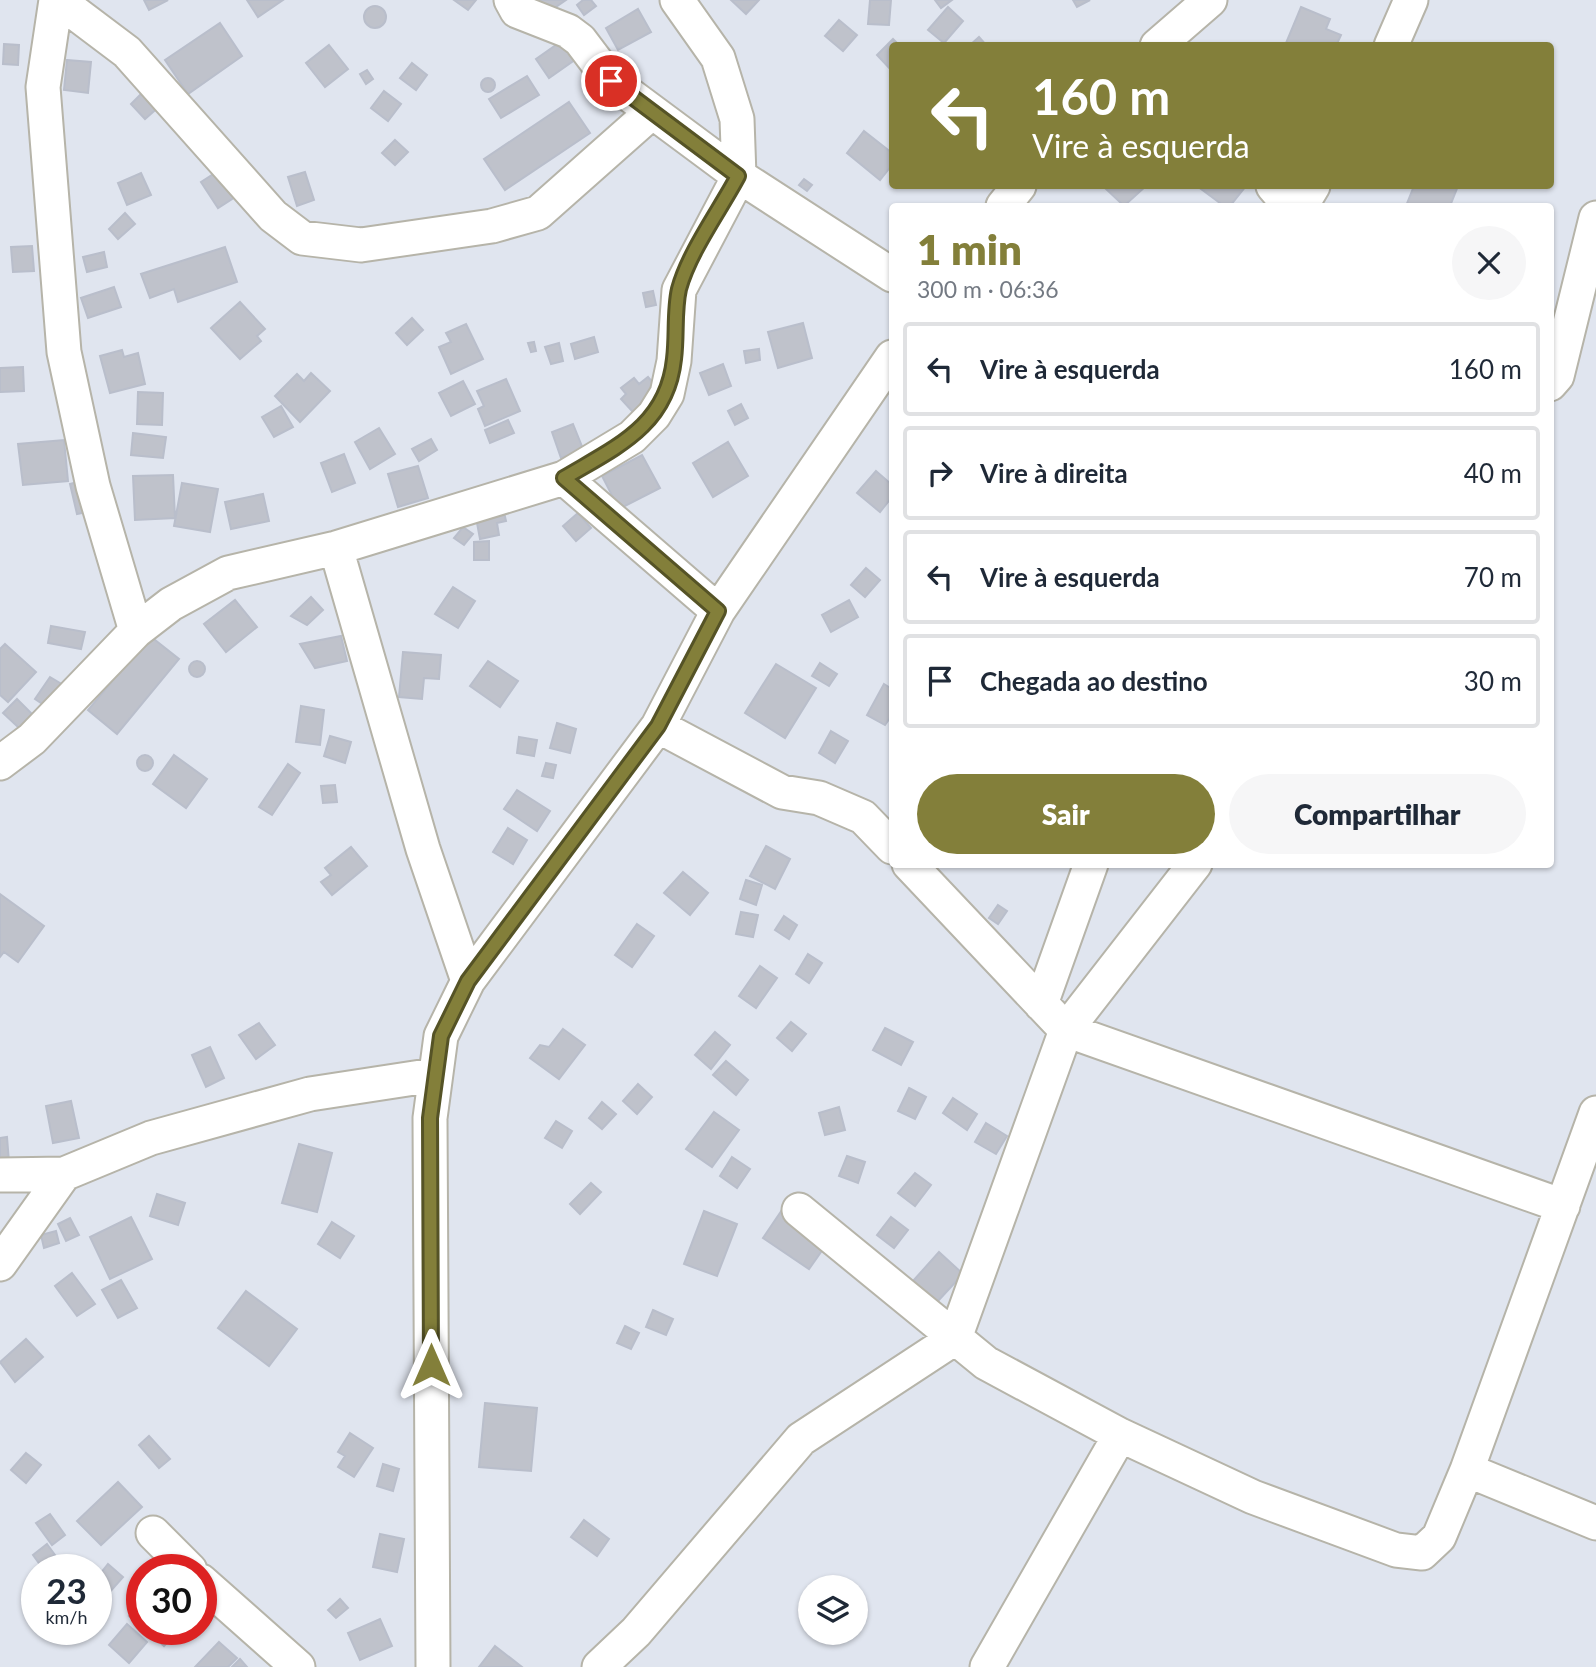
<!DOCTYPE html>
<html lang="pt">
<head>
<meta charset="utf-8">
<style>
	:root { --surface:#fff; --page:#f6f6f7; --text:#1f2937; --muted:#747a83; --line:#e0e1e3; --accent:#837f3a }
	body { margin:0; font-family:Lato,sans-serif; background:var(--page); color:var(--text); height:100vh; display:flex; flex-direction:column; font-size:26px; white-space:nowrap }
	* { box-sizing:border-box; margin:0 }
	p { font-size:23px; color:var(--muted) }
	.icon { flex:none; width:38px; height:38px; fill:none; stroke:currentColor; stroke-width:2; stroke-linecap:round; stroke-linejoin:round }
	.map { position:relative; flex:1; overflow:hidden }
	.sheet { position:absolute; left:889px; top:203px; width:665px; height:665px; display:flex; flex-direction:column; background:var(--surface); border-radius:7px; box-shadow:0 2px 5px #0004 }
	.sheet>* { flex:none }
	.hud { position:absolute; left:889px; top:42px; width:665px; height:147px; border-radius:7px; box-shadow:0 2px 5px #0004; background:#837f3a; color:#fff; overflow:hidden }
	.controls { position:absolute; left:798px; top:1575px; display:grid; gap:14px }
	.controls a { display:grid; place-items:center; width:70px; height:70px; border-radius:50%; background:var(--surface); box-shadow:0 2px 5px #0004; font-size:35px }
	.speed { position:absolute; left:21px; top:1554px; display:flex; gap:14px; font-size:35px; font-weight:700; text-align:center }
	.speed>* { display:grid; place-content:center; width:91px; height:91px; border-radius:50%; background:var(--surface); box-shadow:0 2px 5px #0004; line-height:1 }
	.speed small { font-size:18px; font-weight:400 }
	.speed .limit { border:10px solid #d22; background:#fff; color:#111 }
	.pin { position:absolute; display:grid; place-items:center; width:60px; height:60px; color:#fff; margin:-30px; border:4px solid #fff; border-radius:50%; box-shadow:0 2px 7px #0007 }
	.me { position:absolute; width:77px; margin:-38px; rotate:0deg; stroke-linejoin:round; filter:drop-shadow(0 0 5px #0008) }
	.turn { display:flex; align-items:center; gap:24px; height:147px; padding:0 28px; font-size:32px }
	.turn .icon { width:91px; height:91px; stroke-width:2.5 }
	.turn b { display:block; font-size:49px; line-height:60px }
	.round { display:grid; place-items:center; flex:none; width:74px; height:74px; border-radius:37px; background:var(--page) }
	.overview { display:flex; align-items:center; justify-content:space-between; height:119px; padding:0 28px }
	h1 { font-size:42px; font-weight:800; line-height:52px; color:var(--accent) }
	.cta { display:flex; gap:14px; margin-top:auto; padding:14px 28px }
	.cta a { flex:1; height:80px; border-radius:42px; background:var(--accent); color:#fff; font-size:28px; font-weight:800; line-height:80px; text-align:center }
	.cta a+a { background:var(--page); color:var(--text) }
	ul { padding:0; list-style:none }
	li { display:flex; align-items:center; gap:21px; height:94px; margin:0 14px 10px; padding:0 14px; border:4px solid var(--line); border-radius:7px }
	li div { flex:1 }
	li b { display:block; font-size:26px }
	li em { font-style:normal }
	.map>svg:first-child { display:block }
	.building { fill:#bfc2cb; stroke:#b9becb; stroke-width:2 }
	.lines { fill:none; stroke-linecap:round; stroke-linejoin:round }
	.minor-casing { stroke:#b6b4a9; stroke-width:37 }
	.minor { stroke:#fff; stroke-width:33 }
	.route-casing { stroke:#555326; stroke-width:18 }
	.route { stroke:#837f3a; stroke-width:12 }
</style>
</head>
<body>
<div class="map">
<svg width="1596" height="1667" viewBox="0 0 1596 1667">
	<rect width="100%" height="100%" fill="#e0e5ef"/>
	<path class="building" d="M144 0H168L149 10Z
		M247 0H283L258 17Z
		M454 0H476L468 10Z
		M539 0H566L547 13Z
		M583 0H591L596 6 584 15 577 5Z
		M731 0H759L746 14Z
		M870 0H891L889 25 868 24Z
		M935 0H952L941 8Z
		M1073 0H1090L1077 7Z
		M364 17a11 11 0 1 1 22 0a11 11 0 1 1-22 0Z
		M948 7 963 21 944 43 928 30Z
		M1301 7 1330 19 1326 29 1341 35 1336 46 1286 43Z
		M638 9 651 32 618 50 606 28Z
		M839 20 857 35 843 51 825 36Z
		M220 23 242 56 188 94 165 60Z
		M979 37 987 46H969Z
		M566 38 579 57 549 78 536 59Z
		M893 39 900 46H892V71L877 55Z
		M4 44 19 45 18 65 3 64Z
		M329 45 348 69 325 87 306 63Z
		M67 60 91 62 88 93 64 90Z
		M412 63 427 75 416 90 400 78Z
		M367 70 373 79 366 84 360 74Z
		M527 76 539 95 501 118 489 99Z
		M481 85a7 7 0 1 1 14 0a7 7 0 1 1-14 0Z
		M146 89 161 105 145 119 131 104Z
		M384 91 401 104 388 121 371 108Z
		M569 102 590 133 505 190 484 159Z
		M864 131 892 153V165L880 180 847 153Z
		M395 140 408 152 395 165 382 153Z
		M226 166 243 192 218 208 201 182Z
		M305 172 314 200 297 206 288 177Z
		M141 173 151 195 127 205 118 183Z
		M804 179 812 185 807 191 799 185Z
		M1109 186H1146L1124 206 1106 189Z
		M1197 186H1246L1230 206H1224Z
		M1414 186H1458L1450 206H1406Z
		M125 213 135 224 118 239 109 229Z
		M32 246 34 271 13 272 11 247Z
		M225 247 237 282 178 302 174 289 150 298 141 274Z
		M104 252 107 267 87 272 83 257Z
		M114 287 121 307 88 318 81 298Z
		M653 291 656 305 646 307 643 293Z
		M240 302 265 329 257 336 261 341 240 359 211 328Z
		M412 318 423 330 407 345 396 333Z
		M803 323 812 358 778 368 768 332Z
		M466 324 483 359 451 374 439 347 451 342 446 333Z
		M594 337 598 352 575 359 571 344Z
		M534 342 536 351 531 352 528 343Z
		M559 343 563 361 551 364 545 347Z
		M759 349 760 360 746 363 744 351Z
		M122 350 124 357 138 353 145 384 110 393 100 356Z
		M723 364 731 386 709 395 700 373Z
		M23 367 24 391 0 392V368Z
		M311 373 330 391 300 422 275 396 297 374 304 381Z
		M648 377 659 390 633 412 621 399 626 394 621 388 634 378 639 384Z
		M506 379 520 411 485 426 478 409 484 406 477 391Z
		M463 381 475 404 451 416 439 393Z
		M138 392 163 393 162 425 137 424Z
		M741 404 748 418 735 425 728 411Z
		M281 406 293 427 274 437 262 417Z
		M508 420 514 433 490 443 485 430Z
		M573 424 583 449 561 458 552 432Z
		M379 428 395 454 370 469 355 442Z
		M133 433 166 437 163 458 131 455Z
		M431 439 437 450 419 461 412 449Z
		M64 440 68 481 23 485 18 444Z
		M728 442 748 476 713 497 693 463Z
		M344 454 355 483 332 492 321 463Z
		M642 455 660 488 619 509 602 476Z
		M418 466 428 498 398 507 388 474Z
		M876 471 892 485V497L880 512 857 493Z
		M173 475 175 518 135 520 133 476Z
		M85 480 92 511 77 514 70 484Z
		M182 483 218 489 210 532 174 526Z
		M263 494 269 521 231 529 225 502Z
		M503 508 506 521 497 523 499 535 480 539 475 512Z
		M578 513 591 528 576 541 563 526Z
		M463 527 473 534 464 545 454 538Z
		M489 541V560H474V542Z
		M866 568 880 580 865 597 851 585Z
		M453 587 475 601 458 628 435 614Z
		M311 597 323 610 307 625 291 616Z
		M235 600 257 627 226 652 204 624Z
		M849 600 858 617 831 632 822 615Z
		M51 626 85 632 81 649 48 643Z
		M150 636 179 659 117 734 88 710Z
		M341 636 347 661 315 668 300 644Z
		M5 644 36 672 8 702 0 695V649Z
		M403 652 441 655 439 679 424 678 422 699 399 697Z
		M488 661 518 681 500 707 470 686Z
		M189 669a8 8 0 1 1 16 0a8 8 0 1 1-16 0Z
		M820 663 837 674 829 686 812 676Z
		M776 664 816 688 785 738 745 713Z
		M50 677 65 686 50 709 35 699Z
		M884 684 892 689V715L885 725 867 715Z
		M17 699 34 716 20 729 3 713Z
		M301 706 324 710 320 745 296 742Z
		M557 723 576 729 570 753 550 748Z
		M831 731 848 741 835 763 819 753Z
		M330 736 351 742 345 763 324 756Z
		M519 737 537 740 534 756 517 753Z
		M174 755 207 779 186 808 153 784Z
		M137 763a8 8 0 1 1 16 0a8 8 0 1 1-16 0Z
		M546 763 556 765 553 778 542 776Z
		M288 764 300 773 272 815 259 807Z
		M335 785 337 802 323 803 321 786Z
		M517 790 550 811 537 831 504 809Z
		M508 828 527 840 513 864 493 852Z
		M766 846 790 859 775 889 750 876Z
		M351 847 367 866 332 895 321 882 331 875 325 868Z
		M683 872 708 893 690 915 664 893Z
		M746 880 762 885 756 905 740 899Z
		M0 894 44 926 18 962 4 952 0 957Z
		M998 905 1007 911 998 924 989 918Z
		M741 912 758 915 753 937 736 934Z
		M784 916 797 925 789 939 775 930Z
		M637 924 654 936 632 967 615 955Z
		M808 954 822 963 809 983 796 974Z
		M760 966 777 978 756 1008 739 996Z
		M791 1022 806 1034 792 1051 777 1038Z
		M259 1023 275 1045 256 1059 239 1035Z
		M885 1028 913 1042 901 1065 873 1050Z
		M563 1029 585 1045 559 1079 530 1058 540 1045 549 1047Z
		M715 1032 730 1045 711 1069 695 1055Z
		M210 1047 224 1078 206 1087 192 1055Z
		M726 1061 748 1080 736 1095 713 1075Z
		M638 1084 652 1097 637 1114 623 1101Z
		M909 1088 926 1097 915 1119 898 1111Z
		M953 1098 977 1114 967 1130 943 1113Z
		M71 1101 79 1138 53 1143 46 1106Z
		M602 1102 616 1114 602 1129 589 1118Z
		M839 1107 845 1130 825 1135 819 1113Z
		M714 1112 739 1130 712 1167 686 1149Z
		M556 1121 572 1131 562 1148 545 1138Z
		M986 1123 1007 1136 996 1154 975 1142Z
		M7 1137 9 1162 0 1163V1138Z
		M299 1144 332 1153 317 1212 282 1203Z
		M847 1156 865 1162 858 1183 839 1176Z
		M732 1157 750 1169 737 1188 720 1176Z
		M915 1173 931 1185 915 1206 898 1193Z
		M591 1183 601 1192 580 1214 570 1204Z
		M157 1194 185 1203 178 1225 150 1216Z
		M782 1210 828 1242 809 1269 763 1238Z
		M704 1211 737 1224 717 1276 684 1264Z
		M131 1217 152 1259 110 1279 90 1237Z
		M891 1217 908 1230 894 1248 877 1235Z
		M70 1218 79 1235 66 1241 58 1224Z
		M332 1222 354 1236 340 1258 318 1244Z
		M56 1231 59 1243 44 1248 41 1235Z
		M939 1252 963 1274 937 1302 913 1281Z
		M72 1273 95 1304 77 1316 55 1286Z
		M121 1280 137 1308 118 1318 102 1290Z
		M246 1291 297 1329 269 1366 218 1328Z
		M653 1310 673 1319 666 1335 646 1327Z
		M625 1326 639 1333 631 1349 617 1343Z
		M26 1339 43 1357 15 1382 0 1362Z
		M485 1403 537 1408 531 1471 479 1467Z
		M350 1433 373 1448 354 1477 338 1467 345 1456 338 1452Z
		M149 1436 170 1459 159 1468 139 1445Z
		M26 1453 41 1465 26 1483 11 1470Z
		M383 1464 399 1469 393 1491 377 1486Z
		M118 1482 142 1507 101 1545 77 1521Z
		M50 1514 65 1535 52 1545 36 1523Z
		M584 1520 609 1539 597 1556 571 1537Z
		M380 1534 404 1539 397 1572 373 1567Z
		M47 1544 55 1555 41 1566 33 1555Z
		M108 1564 123 1577 108 1594 96 1583V1579Z
		M340 1599 348 1608 336 1618 328 1610Z
		M142 1602V1627L129 1616Z
		M380 1619 392 1646 360 1660 348 1633Z
		M127 1624 147 1642 129 1663 109 1645Z
		M145 1629H180L164 1646Z
		M219 1642 237 1658 228 1667H195Z
		M495 1646 522 1667H479Z
		M240 1659 247 1667H232Z"/>
	<g class="lines">
		<g class="minor-casing">
			<path id="minor" d="M56 0 43 87 64 352 93 486 136 631
				M58 0 127 52 273 216 302 238 361 245 492 226 538 213 652 112
				M511 0 517 11 568 31 580 40 611 81 739 176 892 275
				M1157 46 1210 0
				M1391 46 1411 0
				M1273 186 1290 206
				M1003 206 1019 186
				M1301 206 1313 186
				M1550 384 1557 376 1596 218
				M564 478 718 611
				M336 548 423 849 468 981
				M658 726 782 792 819 798 863 817 892 847
				M0 763 32 739 136 631 171 604 228 573 336 548 564 478 632 437 654 415 667 394 674 361 679 290 739 176 737 119 718 58 677 0
				M909 864 1066 1030 1563 1206
				M1041 1004 1091 864
				M0 1175 64 1174 151 1138 310 1094 434 1075
				M799 1210 986 1363 1120 1435 1253 1497 1396 1550 1422 1553 1439 1537 1467 1470 1596 1113
				M0 1264 64 1174
				M1467 1470 1596 1523
				M153 1533 190 1570
				M201 1581 298 1667
				M433 1667 430 1118 441 1036 468 981 658 726 718 611 892 357
				M599 1667 636 1632 801 1439 955 1338 1066 1030 1195 864
				M987 1667 1120 1435"/>
		</g>
		<use href="#minor" class="minor"/>
	</g>
	<g class="lines">
		<g class="route-casing">
			<path id="route" d="M431 1365 430 1118 441 1036 468 981 658 726 718 611 564 478C616 447 667 426 674 359 677 336 674 311 679 289 689 252 720 210 738 176L611 81"/>
		</g>
		<use href="#route" class="route"/>
	</g>
</svg>
<div class="controls">
<a><svg class="icon" aria-label="layers" viewBox="0 0 24 24"><path d="M12 4l9 5-9 5-9-5zM3 14l9 5 9-5"/></svg></a>
</div>
<div class="speed"><div>23<small>km/h</small></div><div class="limit">30</div></div>
<div class="pin" style="left:611px;top:81px;background:#d93025"><svg class="icon" aria-label="arrive" viewBox="0 0 24 24"><path d="M6 21V4h12l-3 4 3 4H6"/></svg></div>
<svg class="me" style="left:431px;top:1365px" viewBox="-20 -20 40 40"><path d="M0-17L14 15 0 8-14 15z" fill="#837f3a" stroke="#fff" stroke-width="4"/></svg>
<div class="hud">
<div class="turn"><svg class="icon" aria-label="left" viewBox="0 0 24 24"><path d="M17 20v-9H6M10 6l-5 5 5 5"/></svg><div><b>160 m</b>Vire à esquerda</div></div>
</div>
<section class="sheet">
<div class="overview"><div><h1>1 min</h1><p>300 m · 06:36</p></div><a class="round"><svg class="icon" aria-label="close" viewBox="0 0 24 24"><path d="M6 6l12 12M18 6L6 18"/></svg></a></div>
<ul>
<li><svg class="icon" aria-label="left" viewBox="0 0 24 24"><path d="M17 20v-9H6M10 6l-5 5 5 5"/></svg><div><b>Vire à esquerda</b></div><em>160 m</em></li>
<li><svg class="icon" aria-label="right" viewBox="0 0 24 24"><path d="M7 20v-9h11M14 6l5 5-5 5"/></svg><div><b>Vire à direita</b></div><em>40 m</em></li>
<li><svg class="icon" aria-label="left" viewBox="0 0 24 24"><path d="M17 20v-9H6M10 6l-5 5 5 5"/></svg><div><b>Vire à esquerda</b></div><em>70 m</em></li>
<li><svg class="icon" aria-label="arrive" viewBox="0 0 24 24"><path d="M6 21V4h12l-3 4 3 4H6"/></svg><div><b>Chegada ao destino</b></div><em>30 m</em></li>
</ul>
<div class="cta"><a>Sair</a><a>Compartilhar</a></div>
</section>
</div>
</body>
</html>
